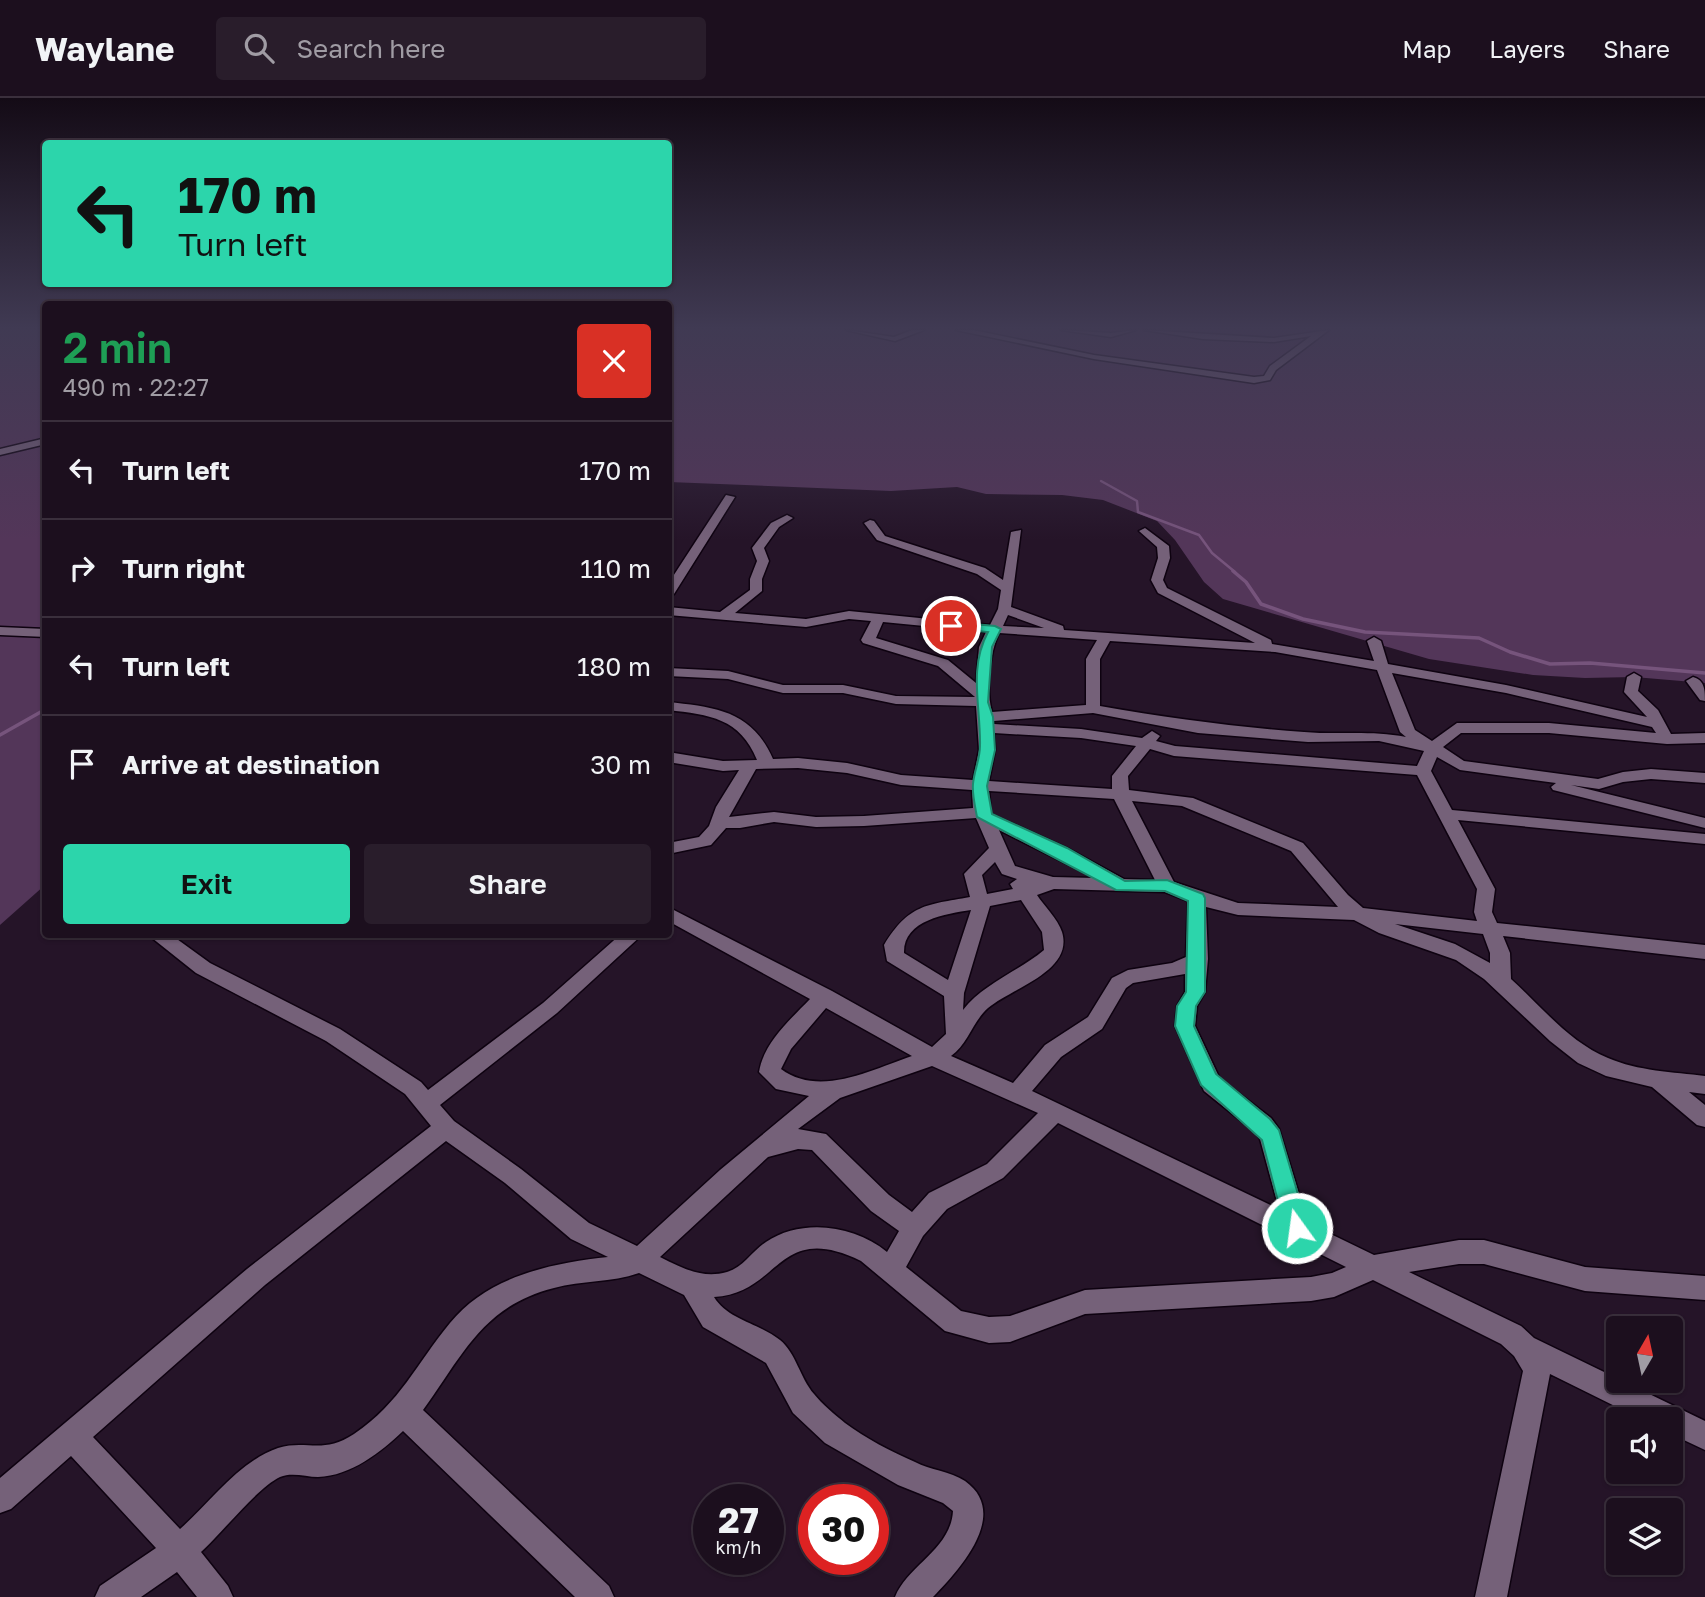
<!DOCTYPE html>
<html lang="en">
<head>
<meta charset="utf-8">
<style>
	:root { --surface:#1c0f1e; --page:#291d2b; --text:#f1f3f6; --muted:#a09ca4; --line:#3a2f3c; --accent:#2cd5ab }
	body { margin:0; font-family:"Golos Text",sans-serif; background:var(--page); color:var(--text); height:100vh; display:flex; flex-direction:column; font-size:26px; white-space:nowrap }
	* { box-sizing:border-box; margin:0 }
	p { font-size:23px; color:var(--muted) }
	.icon { flex:none; width:38px; height:38px; fill:none; stroke:currentColor; stroke-width:2; stroke-linecap:round; stroke-linejoin:round }
	.map { position:relative; flex:1; overflow:hidden }
	.sheet { position:absolute; left:42px; top:203px; width:630px; height:637px; display:flex; flex-direction:column; background:var(--surface); border-radius:7px; box-shadow:0 2px 5px #0004,0 0 0 2px var(--line) }
	.sheet>* { flex:none }
	.hud { position:absolute; left:42px; top:42px; width:630px; height:147px; border-radius:7px; box-shadow:0 2px 5px #0004,0 0 0 2px var(--line); background:#2cd5ab; color:#111; overflow:hidden }
	.needle { width:46px; rotate:9deg }
	.controls { position:absolute; left:1606px; top:1218px; display:grid; gap:14px }
	.controls a { display:grid; place-items:center; width:77px; height:77px; border-radius:7px; background:var(--surface); box-shadow:0 2px 5px #0004,0 0 0 2px var(--line); font-size:35px }
	.speed { position:absolute; left:693px; top:1386px; display:flex; gap:14px; font-size:35px; font-weight:700; text-align:center }
	.speed>* { display:grid; place-content:center; width:91px; height:91px; border-radius:50%; background:var(--surface); box-shadow:0 2px 5px #0004,0 0 0 2px var(--line); line-height:1 }
	.speed small { font-size:18px; font-weight:400 }
	.speed .limit { border:10px solid #d22; background:#fff; color:#111 }
	.pin { position:absolute; display:grid; place-items:center; width:60px; height:60px; color:#fff; margin:-30px; border:4px solid #fff; border-radius:50%; box-shadow:0 2px 7px #0007 }
	.me { position:absolute; width:77px; margin:-38px; rotate:346deg; stroke-linejoin:round; filter:drop-shadow(0 0 5px #0008) }
	.turn { display:flex; align-items:center; gap:24px; height:147px; padding:0 21px; font-size:32px }
	.turn .icon { width:91px; height:91px; stroke-width:2.5 }
	.turn b { display:block; font-size:49px; line-height:60px }
	.round { display:grid; place-items:center; flex:none; width:74px; height:74px; border-radius:7px; background:var(--page) }
	.headline { display:flex; align-items:center; justify-content:space-between; height:119px; padding:0 21px }
	h1 { font-size:42px; font-weight:600; line-height:52px; color:#1e9e55 }
	.primary-button { display:flex; gap:14px; margin-top:auto; padding:14px 21px }
	.primary-button a { flex:1; height:80px; border-radius:7px; background:var(--accent); color:#111; font-size:28px; font-weight:600; line-height:80px; text-align:center }
	.primary-button a+a { background:var(--page); color:var(--text) }
	ul { padding:0; list-style:none }
	li { display:flex; align-items:center; gap:21px; height:98px; padding:0 21px; border-top:2px solid var(--line) }
	li div { flex:1 }
	li b { display:block; font-size:26px }
	li em { font-style:normal }
	header { display:flex; align-items:center; gap:42px; box-sizing:border-box; height:98px; padding:0 35px; background:var(--surface); border-bottom:2px solid var(--line) }
	header strong { font-size:33px }
	nav { display:flex; gap:38px; margin-inline-start:auto; font-size:24px }
	.search { width:490px; height:63px; background:var(--page); display:flex; align-items:center; gap:18px; box-sizing:border-box; padding:0 24px; border-radius:7px; color:var(--muted); font-size:26px }
	.map>svg:first-child { display:block }
	.green { fill:#533659 }
	.lines { fill:none; stroke-linecap:round; stroke-linejoin:round }
	.stream-far1 { stroke:#76547c; stroke-width:2.5 }
	.stream { stroke:#76547c; stroke-width:3.5 }
	.minor-casing { stroke:#0e0210; stroke-width:3 }
	.minor { fill:#756179; fill-rule:evenodd }
	.route { fill:#2cd5ab; stroke:#1d8a6f; stroke-width:2 }
</style>
</head>
<body>
<header>
<strong>Waylane</strong>
<div class="search"><svg class="icon" aria-label="search" viewBox="0 0 24 24"><circle cx="10" cy="10" r="6"/><path d="M15 15l6 6"/></svg>Search here</div>
<nav><a>Map</a><a>Layers</a><a>Share</a></nav>
</header>
<div class="map">
<svg width="1705" height="1499" viewBox="0 0 1705 1499">
	<rect width="100%" height="100%" fill="#251428"/>
	<path class="green" d="M0 232H45V787L0 827Z
		M668 232H1705V585L1634 579 1585 580 1533 577 1429 561 1223 501 1204 484 1175 442 1157 423 1103 402 1062 397 986 396 957 389 891 393 669 384Z"/>
	<g class="lines">
		<path class="stream-far1" d="M1101 383 1137 403 1138 414 1199 437 1212 455 1235 474"/>
		<path class="stream" d="M1233 473 1246 484 1261 506 1303 521 1365 534 1479 540 1510 554 1550 566 1590 565 1705 575
			M0 637 46 611"/>
		<g class="minor-casing">
			<path id="minor" d="M846 232 894 239 912 232H924L895 243Z
				M956 232H973L1094 257 1254 279 1264 278 1270 268 1311 238 1274 244 1203 241 1144 232 1274 240 1329 232 1276 272 1270 282 1254 285 1094 261Z
				M1061 232 1111 235 1136 232 1111 239Z
				M46 340V346L0 357V351Z
				M726 397 735 399 674 496 668 500V486Z
				M787 417 793 420 779 429 764 450 769 463 762 481V493L735 515 806 521 849 513 990 527 998 511 1001 492 977 476 877 442 864 425 870 422 874 423 885 438 985 470 1003 482 1011 434 1021 432 1011 509 1063 528 1064 532 1255 545 1158 495 1151 482 1158 460 1157 449 1139 433 1145 430 1169 448 1170 460 1163 482 1167 490 1271 542 1272 546 1374 563 1367 543 1374 539 1381 543 1388 566 1506 587 1647 619 1624 594 1627 579 1634 575 1641 579 1638 593 1658 612 1671 636 1705 635V645L1667 646 1549 635H1461L1443 649 1464 663 1598 681 1623 674 1651 671 1705 675V685L1651 681 1623 684 1599 691 1571 687 1705 720V730L1553 692 1551 689 1556 685 1460 672 1437 659 1431 673 1452 712 1705 736V746L1458 722 1495 791 1492 814 1497 825 1705 847V861L1503 838 1510 855 1511 881C1542 909 1569 944 1608 960 1638 973 1673 974 1705 978V996L1689 994 1705 1007V1029L1697 1027 1652 989 1606 978 1578 965 1550 943 1484 881 1456 862 1379 835 1354 822 1238 817 1206 809 1208 861 1205 894 1197 908 1195 928 1220 981 1271 1020 1279 1031 1308 1125 1374 1157 1459 1142H1484L1585 1169 1705 1178V1202L1585 1193 1484 1166H1459L1409 1174 1521 1228 1534 1240 1705 1323V1352L1671 1336V1321H1641L1550 1276 1507 1499H1475L1523 1273 1514 1258 1501 1246 1373 1182 1334 1199 1311 1203 1085 1216 1010 1244 989 1245 945 1233 861 1163C777 1122 781 1195 714 1199 728 1222 759 1225 780 1242 796 1255 800 1280 814 1296 822 1306 835 1317 845 1325 865 1340 892 1354 915 1364 930 1372 950 1373 965 1383 1011 1416 959 1472 933 1499H895C908 1467 951 1451 953 1413L943 1405 898 1387 825 1345 793 1315 766 1265 703 1229 684 1197 639 1175C611 1185 582 1182 554 1190 482 1208 462 1259 423 1312L609 1488 614 1499H575L403 1333C381 1354 351 1378 318 1379 306 1379 292 1374 280 1379 257 1390 222 1435 201 1454L228 1488 233 1499H197L177 1474 141 1499H95L100 1488 156 1450 71 1358 11 1411 0 1415V1380L247 1171 431 1028 405 996 326 943 196 875 147 836H170L210 865 340 931 421 984 428 992 543 905 621 836H643L557 915 440 1007 454 1023 521 1071 589 1125 637 1148 720 1072 809 998 776 991 759 974C764 944 790 922 810 901L668 823V809L832 893 932 949 946 936 944 898 887 863 884 847C909 806 926 807 970 799L964 776 989 750 976 720 864 728 816 729 774 724 740 730H726L711 747 668 756V745L699 739 709 728 716 709 739 672 723 673 668 664V654L723 663 757 662C740 620 710 617 668 612V604C716 609 752 613 773 661L798 660 847 665 901 677 973 682 979 652 976 608 896 606 843 595H783L728 581 668 578V570L728 573 783 587H843L896 598 975 599 938 568 863 545 861 542 871 523 849 521 806 529 668 517V509L720 514 750 492V481L757 463 752 450 771 425ZM1008 517 1044 530 1003 528ZM883 524 986 534 979 549 976 585 948 562 876 540ZM999 535 1097 542 1086 561V607L992 614C986 592 989 557 999 535ZM1110 543 1275 554 1377 572 1400 634 1406 639C1371 632 1339 637 1304 634 1235 629 1168 620 1100 608V561ZM1392 575 1506 595 1652 629 1656 635 1549 625H1457L1432 643 1415 632ZM1093 615 1198 635 1308 644 1379 643 1424 653 1417 668 1175 648 1156 643 1160 638 1152 633 1142 640 1081 631 994 626V623ZM994 635 1081 640 1136 648 1112 678V691L989 683 995 652ZM1150 651 1174 658 1417 677 1477 791 1474 814 1477 823 1363 810 1348 797 1303 745 1193 700 1129 692 1128 678ZM798 670 847 675 901 687 972 692 973 710 864 718 816 719 774 714 729 719 756 671ZM989 693 1114 701 1155 782 1124 781 1067 750 991 716ZM1132 703 1182 708 1291 753 1338 809 1238 805 1174 784ZM999 732 1095 780 1053 779 1015 768ZM995 764 1002 776 1017 781 1010 786 1013 791 987 796 982 777ZM1054 791 1165 794 1188 803 1186 859 1172 865 1128 872 1112 880 1088 919 1045 947 1013 985 951 958C968 946 973 923 988 910 1012 890 1074 873 1062 834 1058 821 1044 808 1037 797ZM1021 802 1042 834 1044 852C1019 873 983 886 963 912L964 895 990 808ZM971 812 948 882 904 855C903 822 946 816 971 812ZM1395 826 1483 836 1490 855V865L1455 846ZM1185 876V894L1177 908 1175 928 1204 993 1255 1034 1260 1041 1279 1111 1032 993 1061 959 1102 931 1126 890 1133 885ZM826 910 912 958C873 971 820 1000 781 971L791 951ZM932 968 1038 1015 987 1066 929 1095 912 1114 889 1097 826 1036 798 1031 840 1000ZM1058 1025 1346 1169 1332 1175 1311 1179 1085 1192 1010 1218 989 1219 961 1213 906 1169 923 1138 947 1111 1003 1080ZM446 1043 505 1085 571 1141 608 1159C552 1165 488 1178 450 1225 416 1266 401 1304 354 1336 322 1357 307 1341 278 1350 238 1364 211 1404 180 1431L93 1339 265 1187ZM798 1051 812 1052 871 1113 899 1133 887 1154C854 1127 802 1120 766 1144 752 1153 744 1169 727 1174 702 1181 682 1170 660 1159L768 1059Z
				M0 529 46 531V539L0 537Z
				M1693 579C1705 582 1705 593 1705 603L1700 602 1686 583Z"/>
		</g>
		<use href="#minor" class="minor"/>
	</g>
	<linearGradient id="sky" x2="0" y2="1"><stop stop-color="#140b16"/><stop offset="0.52" stop-color="#403a53"/><stop offset="1" stop-color="#403a53" stop-opacity="0"/></linearGradient>
	<rect width="1705" height="442" fill="url(#sky)"/>
	<path class="route" d="M951 524 995 528 1001 531 992 549 988 604 993 619 995 652 987 688 992 716 1067 750 1125 783 1167 782 1203 796 1205 800V894L1196 908 1194 928 1216 976 1270 1021 1279 1032 1308 1130 1305 1137 1297 1140 1289 1137 1285 1130 1262 1042 1201 987 1175 928 1177 908 1186 894 1188 803 1165 793 1116 792 977 719C975 708 972 696 973 686 974 673 980 661 980 648 981 609 968 571 988 534L947 530V525Z"/>
</svg>
<div class="controls">
<a><svg class="needle" viewBox="-14 -14 28 28"><path d="M0-13l5 13h-10z" fill="#e53935"/><path d="M0 13l5-13h-10z" fill="#a09ca4"/></svg></a>
<a><svg class="icon" aria-label="sound" viewBox="0 0 24 24"><path d="M4 9h4l5-4v14l-5-4H4zM17 9q2 3 0 6"/></svg></a>
<a><svg class="icon" aria-label="layers" viewBox="0 0 24 24"><path d="M12 4l9 5-9 5-9-5zM3 14l9 5 9-5"/></svg></a>
</div>
<div class="speed"><div>27<small>km/h</small></div><div class="limit">30</div></div>
<div class="pin" style="left:951px;top:528px;background:#d93025"><svg class="icon" aria-label="arrive" viewBox="0 0 24 24"><path d="M6 21V4h12l-3 4 3 4H6"/></svg></div>
<svg class="me" style="left:1297px;top:1130px" viewBox="-20 -20 40 40"><circle r="17" fill="#2cd5ab" stroke="#fff" stroke-width="3"/><path d="M0-11L8 9 0 5-8 9z" fill="#fff"/></svg>
<div class="hud">
<div class="turn"><svg class="icon" aria-label="left" viewBox="0 0 24 24"><path d="M17 20v-9H6M10 6l-5 5 5 5"/></svg><div><b>170 m</b>Turn left</div></div>
</div>
<section class="sheet">
<div class="headline"><div><h1>2 min</h1><p>490 m · 22:27</p></div><a class="round" style="background:#d93025;color:#fff"><svg class="icon" aria-label="close" viewBox="0 0 24 24"><path d="M6 6l12 12M18 6L6 18"/></svg></a></div>
<ul>
<li><svg class="icon" aria-label="left" viewBox="0 0 24 24"><path d="M17 20v-9H6M10 6l-5 5 5 5"/></svg><div><b>Turn left</b></div><em>170 m</em></li>
<li><svg class="icon" aria-label="right" viewBox="0 0 24 24"><path d="M7 20v-9h11M14 6l5 5-5 5"/></svg><div><b>Turn right</b></div><em>110 m</em></li>
<li><svg class="icon" aria-label="left" viewBox="0 0 24 24"><path d="M17 20v-9H6M10 6l-5 5 5 5"/></svg><div><b>Turn left</b></div><em>180 m</em></li>
<li><svg class="icon" aria-label="arrive" viewBox="0 0 24 24"><path d="M6 21V4h12l-3 4 3 4H6"/></svg><div><b>Arrive at destination</b></div><em>30 m</em></li>
</ul>
<div class="primary-button"><a>Exit</a><a>Share</a></div>
</section>
</div>
</body>
</html>
